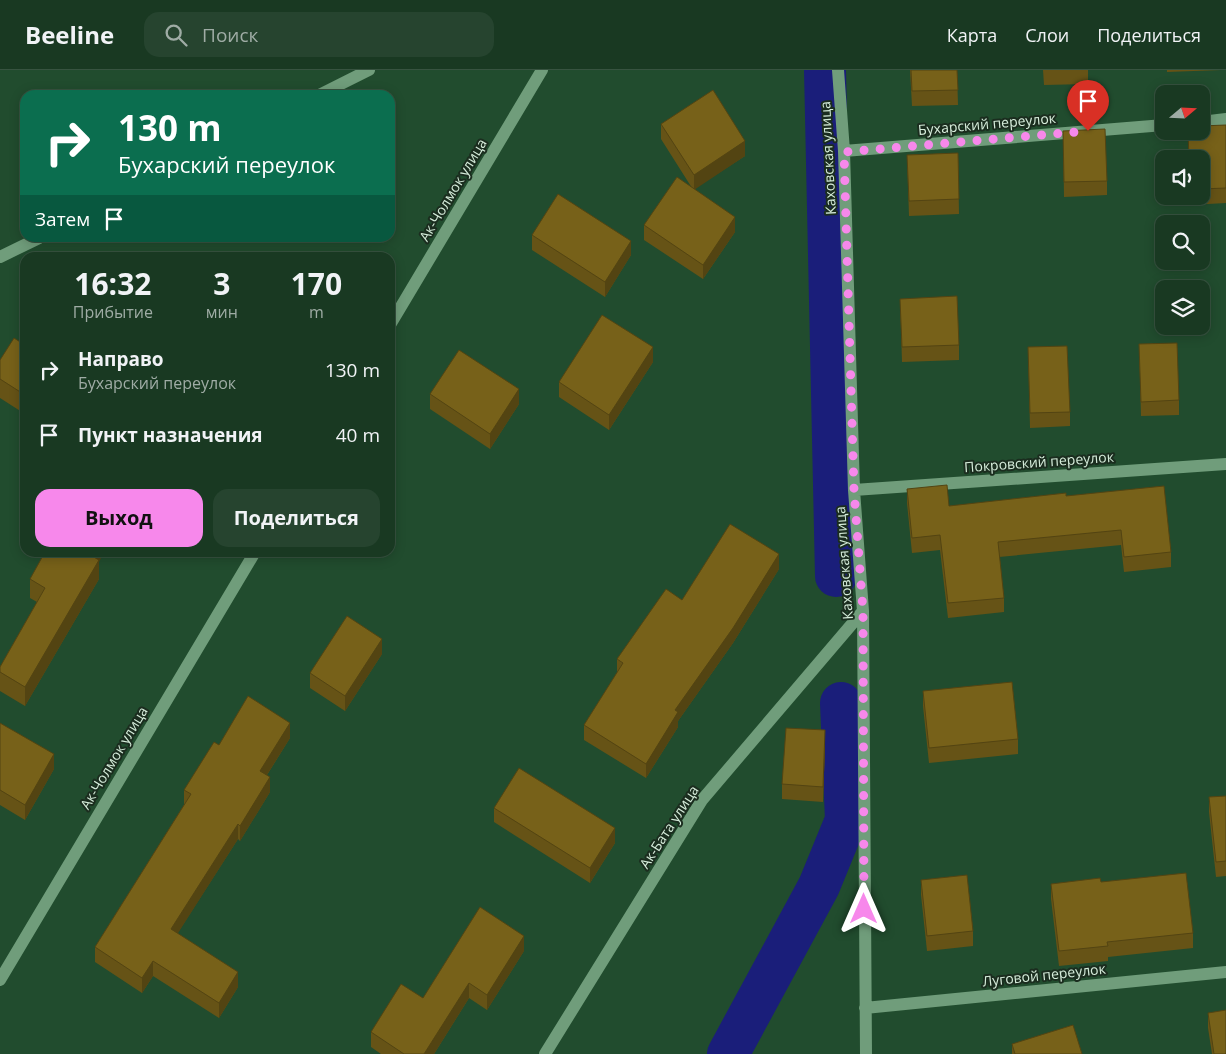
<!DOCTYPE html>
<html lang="ru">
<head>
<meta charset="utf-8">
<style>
	:root { --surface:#193922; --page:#26442f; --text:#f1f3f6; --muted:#9faca5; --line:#375340; --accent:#f788eb }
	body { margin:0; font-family:"Open Sans",sans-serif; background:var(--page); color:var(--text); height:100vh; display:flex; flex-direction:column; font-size:19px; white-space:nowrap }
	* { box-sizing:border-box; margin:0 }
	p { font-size:16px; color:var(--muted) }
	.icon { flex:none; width:28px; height:28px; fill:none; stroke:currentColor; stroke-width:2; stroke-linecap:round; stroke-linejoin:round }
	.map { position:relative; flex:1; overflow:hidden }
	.drawer { position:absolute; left:20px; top:182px; width:375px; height:305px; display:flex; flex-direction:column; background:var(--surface); border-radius:15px; box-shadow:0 2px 12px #0003,0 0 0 1px var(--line) }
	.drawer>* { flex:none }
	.banner { position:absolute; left:20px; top:20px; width:375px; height:152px; border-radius:15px; box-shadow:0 2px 12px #0003,0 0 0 1px var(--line); background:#0b6e4f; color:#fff; overflow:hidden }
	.needle { width:32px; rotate:71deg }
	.fabs { position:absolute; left:1155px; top:15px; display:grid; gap:10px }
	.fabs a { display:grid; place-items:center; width:55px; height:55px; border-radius:10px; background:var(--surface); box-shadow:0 2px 12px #0003,0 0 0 1px var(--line); font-size:25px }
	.pin { position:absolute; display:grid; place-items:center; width:42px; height:42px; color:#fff; margin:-51px -21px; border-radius:50% 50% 50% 0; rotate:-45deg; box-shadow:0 0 5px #0007 }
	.pin .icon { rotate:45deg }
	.me { position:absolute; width:55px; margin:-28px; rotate:0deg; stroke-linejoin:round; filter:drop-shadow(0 0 4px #0008) }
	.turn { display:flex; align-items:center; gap:18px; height:105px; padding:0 15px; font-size:22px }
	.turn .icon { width:65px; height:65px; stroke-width:2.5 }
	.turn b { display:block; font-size:35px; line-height:42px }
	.then { display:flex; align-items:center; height:48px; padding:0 15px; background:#0003; gap:10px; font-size:19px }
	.eta { display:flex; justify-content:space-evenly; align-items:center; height:85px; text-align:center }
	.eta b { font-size:30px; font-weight:700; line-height:35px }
	.button { display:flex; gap:10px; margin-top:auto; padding:10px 15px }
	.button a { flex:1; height:58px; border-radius:15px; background:var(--accent); color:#111; font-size:20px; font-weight:700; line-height:58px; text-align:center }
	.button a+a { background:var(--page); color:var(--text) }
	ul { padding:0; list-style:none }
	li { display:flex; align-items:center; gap:15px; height:65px; padding:0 15px }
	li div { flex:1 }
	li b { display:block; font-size:19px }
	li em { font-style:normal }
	header { display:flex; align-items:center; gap:30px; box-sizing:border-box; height:70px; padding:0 25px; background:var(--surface); border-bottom:1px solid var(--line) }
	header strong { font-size:24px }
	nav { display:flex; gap:28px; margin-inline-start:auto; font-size:18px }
	.search { width:350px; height:45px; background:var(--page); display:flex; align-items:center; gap:12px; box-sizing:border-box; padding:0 18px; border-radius:15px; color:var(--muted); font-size:19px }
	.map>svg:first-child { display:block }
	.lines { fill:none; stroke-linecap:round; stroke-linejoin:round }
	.canal { stroke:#1a1e7a; stroke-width:42 }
	.street { stroke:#709d7b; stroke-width:12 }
	.wall { fill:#665316 }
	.shaded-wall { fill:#534412 }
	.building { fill:#776119; stroke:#534412 }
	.route { stroke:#f788eb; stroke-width:9; stroke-dasharray:0 16.2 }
	.labels { text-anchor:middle; stroke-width:4; stroke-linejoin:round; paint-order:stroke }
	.street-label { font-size:14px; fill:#d6eddb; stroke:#1b2d1f }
</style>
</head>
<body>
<header>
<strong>Beeline</strong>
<div class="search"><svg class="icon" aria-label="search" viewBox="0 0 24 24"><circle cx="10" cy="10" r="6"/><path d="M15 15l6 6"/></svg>Поиск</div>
<nav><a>Карта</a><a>Слои</a><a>Поделиться</a></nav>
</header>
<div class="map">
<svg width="1226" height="984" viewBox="0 0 1226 984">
	<rect width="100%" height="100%" fill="#214c2e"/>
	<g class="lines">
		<path class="canal" d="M825 0 836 506
			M728 984 819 816 846 750 841 633"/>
		<path class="street" d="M838 0 844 81 854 420 863 541 866 984
			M319 25 369 0
			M1201 52 1226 49
			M844 81 1164 55
			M0 187 39 168
			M390 255 542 0
			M854 420 1226 394
			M0 910 255 482
			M865 938 1226 902
			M545 984 702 730 863 541"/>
	</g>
	<path class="wall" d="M910 0H957L958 35 912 36Z
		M1043 0H1088V14L1044 15Z
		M1167 0H1221L1167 2Z
		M661 54 745 86 694 119 735 162 703 209 644 170V155L692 118 661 69Z
		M1226 55V133L1190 135 1189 126H1201V89H1188V61Z
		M1063 61 1107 111V125L1064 127Z
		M958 83 959 144 909 146 907 85Z
		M532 165 631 185 605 227 532 180Z
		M900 229 959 275V290L902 292Z
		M1139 274 1179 330V345L1141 346Z
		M25 275V344L0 328V290Z
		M1028 277 1070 342V356L1030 358Z
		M653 292 609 360 559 327V312Z
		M430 324 519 334 490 379 430 339Z
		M907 419 949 436 1066 426 1171 482V497L1124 502 1121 475 999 487 1004 528V542L948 548 940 480 912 483 907 433Z
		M99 492V509L25 636 0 621V597L37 532 30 528V509Z
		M779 499 733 573 678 651V657L646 708 584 670V655L617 603V589L682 530Z
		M382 584 345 641 310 618V603Z
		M923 621 1018 669V684L929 693 923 636Z
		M0 653 54 699 25 750 0 735Z
		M290 668 267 705 270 722 240 771 238 769 177 864 238 917 219 948 153 906 142 923 95 892V877L184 735V720L219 675Z
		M825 675 823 732 782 729V714Z
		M1226 726V806L1216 807 1209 742V727Z
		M494 738 615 773 590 813 494 752Z
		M921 810 973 861V876L927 881 921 825Z
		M1051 814 1193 863V878L1108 887V891L1059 896 1051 829Z
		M524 881 487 940 469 928 434 984H381L371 977V962L423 928Z
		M1208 943 1226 984H1212L1208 958Z
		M1012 974 1082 984H1012Z"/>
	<path class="shaded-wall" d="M745 71V86L694 120V105Z
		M735 147V162L703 209V195Z
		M631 171V185L605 227V212Z
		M653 277V292L609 360V345Z
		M519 319V334L490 379V364Z
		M94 482H104L99 492V509L25 636V617Z
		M779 484V499L733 573 678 651V657L646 708V694L675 640Z
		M382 569V584L345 641V626Z
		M290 653V668L260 716V701Z
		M825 660V675L823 732V717Z
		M54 684V699L25 750V735Z
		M270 707V722L240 771V756Z
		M238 754V769L171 874V859Z
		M615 758V773L590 813V798Z
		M524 866V881L487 940V925Z
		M153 891V906L142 923V908Z
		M238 902V917L219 948V933Z
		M469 913V928L434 984H424Z"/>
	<path class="building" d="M911 0H957L958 20 912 21Z
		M713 20 745 71 694 105 661 54Z
		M1226 55V118L1201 119V89H1189L1188 61H1201V56Z
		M1105 59 1107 111 1064 112 1063 61Z
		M958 83 959 129 909 131 907 85Z
		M677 107 735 147 703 195 644 155Z
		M558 124 631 171 605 212 532 165Z
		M957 226 959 275 902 277 900 229Z
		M602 245 653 277 609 345 559 312Z
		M14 268 25 275V325L0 309V290Z
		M1177 273 1179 330 1141 332 1139 274Z
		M1067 276 1070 342 1030 343 1028 277Z
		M459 280 519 319 490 364 430 324Z
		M947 415 949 436 1066 423V426L1164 416 1171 482 1124 487 1121 460 998 472 1004 528 948 533 940 465 912 468 907 419Z
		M730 454 779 484 733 558 675 640 678 642 646 694 584 655 623 593 617 589 666 519 682 530Z
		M45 482H94L92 486 99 490 25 617 0 602V597L45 518 30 509Z
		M347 546 382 569 345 626 310 603Z
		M1012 612 1018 669 929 678 923 621Z
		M248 626 290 653 260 701 270 707 240 756 238 754 171 859 238 902 219 933 153 891 142 908 95 877 191 724 184 720 214 672 219 675Z
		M0 653 54 684 25 735 0 720Z
		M786 658 825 660 823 717 782 714Z
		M519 698 615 758 590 798 494 738Z
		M1226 726V791L1216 792 1209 727Z
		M1186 803 1193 863 1107 872 1108 876 1059 881 1051 814 1100 808 1101 812Z
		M967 805 973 861 927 866 921 810Z
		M480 837 524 866 487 925 469 913 424 984H404L371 962 401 914 423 928Z
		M1226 940V984H1214L1208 943Z
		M1073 955 1082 984H1015L1012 974Z"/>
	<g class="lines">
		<path class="route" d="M864 839 863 541 854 420 844 82 1088 61"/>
	</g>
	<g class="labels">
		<g class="street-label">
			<text transform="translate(987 54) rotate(-5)" y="5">Бухарский переулок</text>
			<text transform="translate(828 88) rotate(-93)" y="5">Каховская улица</text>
			<text transform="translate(453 120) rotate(-59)" y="5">Ак-Чолмок улица</text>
			<text transform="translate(1039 392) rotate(-4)" y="5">Покровский переулок</text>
			<text transform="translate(844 493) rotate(-94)" y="5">Каховская улица</text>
			<text transform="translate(114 688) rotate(-59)" y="5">Ак-Чолмок улица</text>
			<text transform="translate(669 757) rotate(-57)" y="5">Ак-Бата улица</text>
			<text transform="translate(1044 905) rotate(-6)" y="5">Луговой переулок</text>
		</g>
	</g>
</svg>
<div class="fabs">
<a><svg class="needle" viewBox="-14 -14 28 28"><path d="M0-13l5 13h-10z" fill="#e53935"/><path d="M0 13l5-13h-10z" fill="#9faca5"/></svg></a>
<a><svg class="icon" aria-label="sound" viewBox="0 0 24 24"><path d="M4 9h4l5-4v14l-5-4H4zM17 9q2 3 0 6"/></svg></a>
<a><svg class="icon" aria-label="search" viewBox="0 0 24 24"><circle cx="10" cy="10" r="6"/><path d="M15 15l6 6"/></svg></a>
<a><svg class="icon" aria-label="layers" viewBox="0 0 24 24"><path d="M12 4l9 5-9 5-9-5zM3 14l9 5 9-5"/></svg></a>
</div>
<div class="pin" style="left:1088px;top:61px;background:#d93025"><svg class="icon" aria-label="arrive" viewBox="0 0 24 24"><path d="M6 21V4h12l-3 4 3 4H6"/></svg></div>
<svg class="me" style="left:864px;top:839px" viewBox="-20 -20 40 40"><path d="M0-17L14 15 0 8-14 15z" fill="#f788eb" stroke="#fff" stroke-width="4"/></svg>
<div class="banner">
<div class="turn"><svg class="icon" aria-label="right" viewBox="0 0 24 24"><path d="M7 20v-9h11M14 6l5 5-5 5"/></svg><div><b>130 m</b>Бухарский переулок</div></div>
<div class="then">Затем<svg class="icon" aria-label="arrive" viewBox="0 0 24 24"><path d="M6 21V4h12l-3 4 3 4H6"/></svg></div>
</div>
<section class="drawer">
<div class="eta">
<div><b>16:32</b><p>Прибытие</p></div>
<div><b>3</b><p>мин</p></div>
<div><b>170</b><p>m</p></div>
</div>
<ul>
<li><svg class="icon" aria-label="right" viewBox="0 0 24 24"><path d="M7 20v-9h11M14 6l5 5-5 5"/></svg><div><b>Направо</b><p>Бухарский переулок</p></div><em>130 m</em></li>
<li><svg class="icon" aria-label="arrive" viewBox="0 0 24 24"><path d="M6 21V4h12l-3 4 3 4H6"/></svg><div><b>Пункт назначения</b></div><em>40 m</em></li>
</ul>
<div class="button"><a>Выход</a><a>Поделиться</a></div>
</section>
</div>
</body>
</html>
